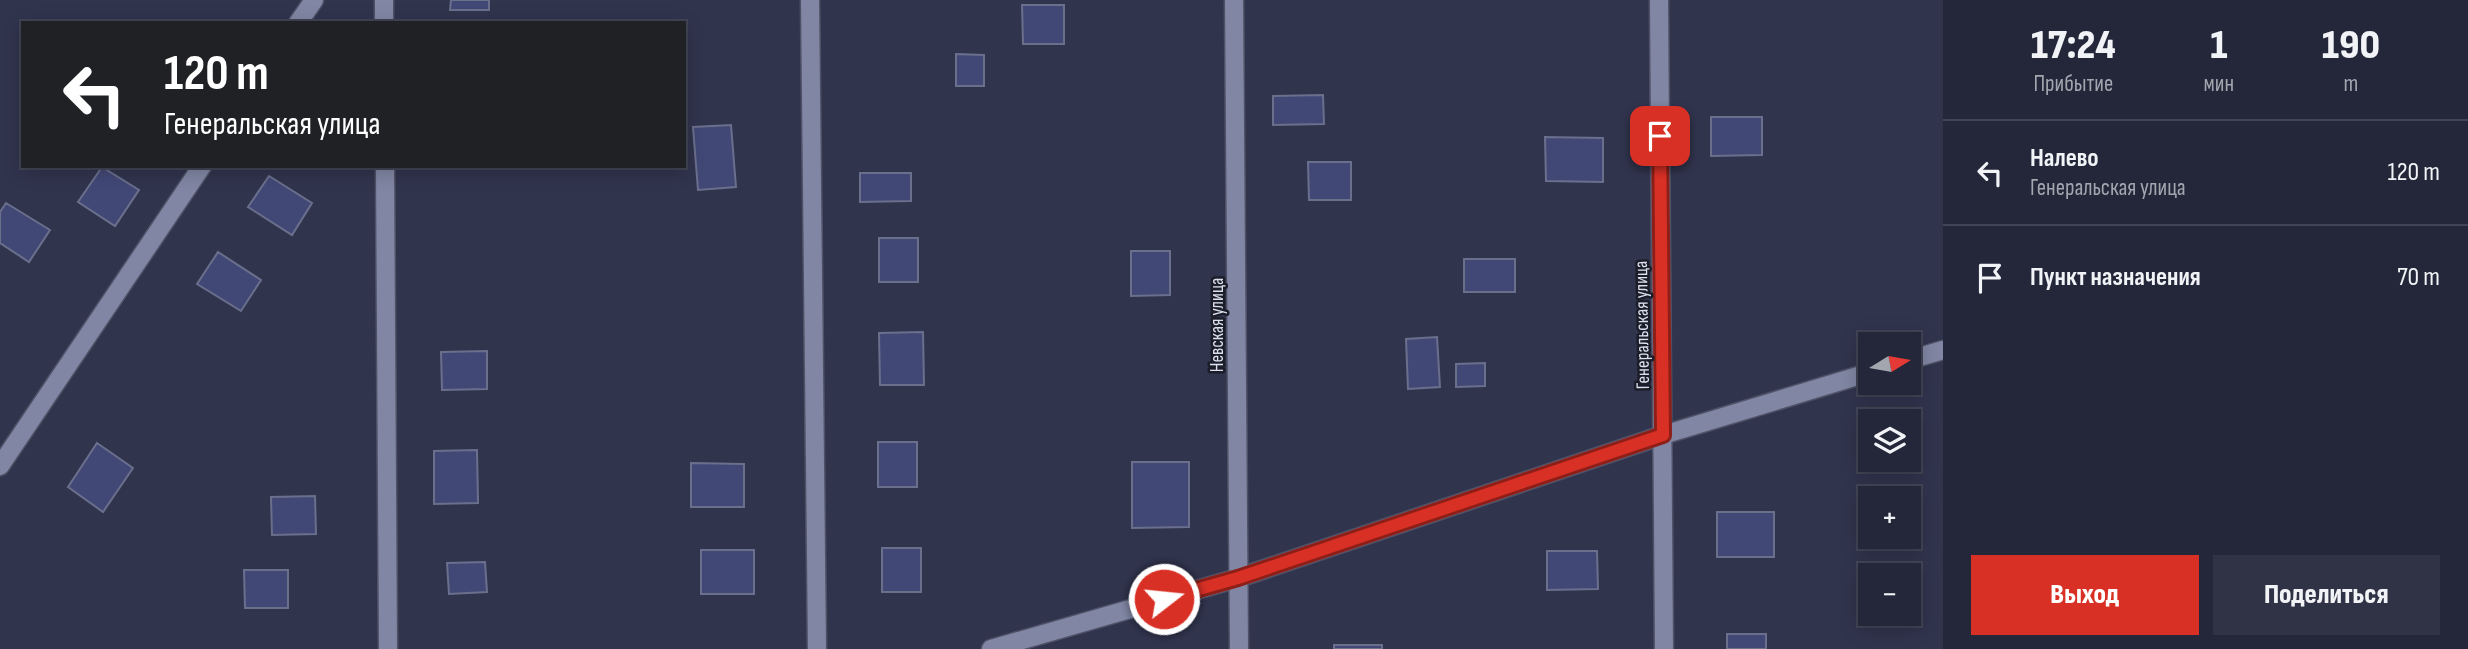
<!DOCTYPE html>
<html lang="ru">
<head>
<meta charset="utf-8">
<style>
	:root { --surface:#24273a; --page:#303345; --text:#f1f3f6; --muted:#a3a5af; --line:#414454; --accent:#d93025 }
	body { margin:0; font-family:"Sofia Sans Condensed",sans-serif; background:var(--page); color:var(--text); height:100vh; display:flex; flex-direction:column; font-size:26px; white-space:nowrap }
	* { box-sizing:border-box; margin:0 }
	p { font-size:23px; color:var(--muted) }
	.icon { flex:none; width:38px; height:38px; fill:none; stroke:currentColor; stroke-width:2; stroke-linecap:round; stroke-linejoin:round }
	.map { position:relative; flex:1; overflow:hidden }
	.details { display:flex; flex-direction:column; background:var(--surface); width:525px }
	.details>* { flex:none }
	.guide { position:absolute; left:21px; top:21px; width:665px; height:147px; border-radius:0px; box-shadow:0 4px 18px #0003,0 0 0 2px var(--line); background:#202124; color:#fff; overflow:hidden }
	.needle { width:46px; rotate:79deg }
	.buttons { position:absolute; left:1858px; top:332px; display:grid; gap:14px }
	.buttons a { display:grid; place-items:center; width:63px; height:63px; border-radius:0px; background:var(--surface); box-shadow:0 4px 18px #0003,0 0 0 2px var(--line); font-size:35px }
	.pin { position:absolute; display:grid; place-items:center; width:60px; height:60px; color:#fff; margin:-30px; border-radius:14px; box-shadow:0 4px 10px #0006 }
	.me { position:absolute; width:77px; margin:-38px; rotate:74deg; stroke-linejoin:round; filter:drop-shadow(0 0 5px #0008) }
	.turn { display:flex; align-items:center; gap:24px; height:147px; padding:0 28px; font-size:32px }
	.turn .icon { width:91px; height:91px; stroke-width:2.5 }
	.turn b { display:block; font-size:49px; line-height:60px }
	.eta { display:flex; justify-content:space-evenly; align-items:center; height:119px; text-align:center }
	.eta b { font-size:42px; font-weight:800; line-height:49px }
	.cta { display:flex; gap:14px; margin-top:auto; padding:14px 28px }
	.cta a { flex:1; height:80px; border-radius:0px; background:var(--accent); color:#fff; font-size:28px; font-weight:800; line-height:80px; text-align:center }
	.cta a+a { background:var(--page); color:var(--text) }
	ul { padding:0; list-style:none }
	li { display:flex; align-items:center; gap:21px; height:105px; padding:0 28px; border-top:2px solid var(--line) }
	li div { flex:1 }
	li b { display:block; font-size:26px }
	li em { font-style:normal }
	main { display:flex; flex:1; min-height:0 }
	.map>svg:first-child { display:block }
	.building { fill:#424876; stroke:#6a6f8c; stroke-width:2 }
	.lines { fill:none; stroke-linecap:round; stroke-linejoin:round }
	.minor-casing { stroke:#4f5267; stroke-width:21 }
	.minor { stroke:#8086a3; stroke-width:18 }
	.route-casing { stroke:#8d1f18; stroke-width:18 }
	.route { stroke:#d93025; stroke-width:12 }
	.labels { text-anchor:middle; stroke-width:5; stroke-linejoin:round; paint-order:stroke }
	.street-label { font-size:19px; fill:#dcdff0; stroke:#1b1d28 }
</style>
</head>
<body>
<main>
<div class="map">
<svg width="1943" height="649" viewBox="0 0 1943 649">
	<rect width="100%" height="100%" fill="#30344d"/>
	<path class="building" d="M451 0H489V10H450Z
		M1022 5H1064V44H1023Z
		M956 54 984 55V86H956Z
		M1323 95 1324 124 1273 125V96Z
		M1711 117H1762V155L1711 156Z
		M731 125 736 187 698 190 693 127Z
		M1545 137 1603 138V182L1546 181Z
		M1308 162H1351V200H1309Z
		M102 167 139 190 115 226 78 202Z
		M860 173H911V201L860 202Z
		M269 176 312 203 292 235 248 207Z
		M6 203 50 230 29 262 0 243V212Z
		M879 238H918V282H879Z
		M1131 251H1170V295L1131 296Z
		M218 252 261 280 241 311 197 284Z
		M1464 259H1515V292H1464Z
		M923 332 924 385H880L879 333Z
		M1437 337 1440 387 1408 389 1406 339Z
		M487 351V389L442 390 441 352Z
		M1485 363V386L1456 387V364Z
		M878 442H917V487H878Z
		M97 443 133 468 103 512 68 487Z
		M477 450 478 503 434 504V451Z
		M1132 462H1189V527L1132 528Z
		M691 463 744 464V507H691Z
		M315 496 316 534 272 535 271 497Z
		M1717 512H1774V557H1717Z
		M882 548H921V592H882Z
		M701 550H754V594H701Z
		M1547 551H1597L1598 589 1547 590Z
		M485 562 487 592 449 594 447 563Z
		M244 570H288V608H245Z
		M1727 634H1766V649H1727Z
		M1334 645H1382V649H1334Z"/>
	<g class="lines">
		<g class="minor-casing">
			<path id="minor" d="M384 0V23
				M810 0 817 649
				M1234 0 1239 649
				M1659 0 1664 649
				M298 23 314 0
				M385 166 388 649
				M1909 360 1943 350
				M0 466 202 166
				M991 649 1238 578 1663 435 1871 372"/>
		</g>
		<use href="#minor" class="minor"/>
	</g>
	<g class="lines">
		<g class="route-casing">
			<path id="route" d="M1164 599 1238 578 1663 435 1660 136"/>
		</g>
		<use href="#route" class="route"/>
	</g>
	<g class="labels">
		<g class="street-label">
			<text transform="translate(1216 325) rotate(-90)" y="7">Невская улица</text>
			<text transform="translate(1641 325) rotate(-91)" y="7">Генеральская улица</text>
		</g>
	</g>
</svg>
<div class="buttons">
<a><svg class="needle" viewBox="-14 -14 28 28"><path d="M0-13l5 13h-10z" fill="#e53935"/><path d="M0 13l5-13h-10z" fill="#a3a5af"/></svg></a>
<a><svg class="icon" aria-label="layers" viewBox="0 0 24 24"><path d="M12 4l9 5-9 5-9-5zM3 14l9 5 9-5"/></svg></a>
<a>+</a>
<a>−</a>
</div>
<div class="pin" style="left:1660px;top:136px;background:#d93025"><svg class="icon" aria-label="arrive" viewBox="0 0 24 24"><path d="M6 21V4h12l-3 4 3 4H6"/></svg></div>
<svg class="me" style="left:1164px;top:599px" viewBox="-20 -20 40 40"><circle r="17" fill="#d93025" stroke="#fff" stroke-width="3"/><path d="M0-11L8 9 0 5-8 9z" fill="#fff"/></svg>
<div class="guide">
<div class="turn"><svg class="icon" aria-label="left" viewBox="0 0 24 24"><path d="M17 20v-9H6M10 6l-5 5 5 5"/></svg><div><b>120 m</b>Генеральская улица</div></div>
</div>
</div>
<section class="details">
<div class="eta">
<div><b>17:24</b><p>Прибытие</p></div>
<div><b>1</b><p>мин</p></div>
<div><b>190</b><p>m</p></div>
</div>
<ul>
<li><svg class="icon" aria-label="left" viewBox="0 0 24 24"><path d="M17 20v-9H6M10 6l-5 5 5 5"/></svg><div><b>Налево</b><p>Генеральская улица</p></div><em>120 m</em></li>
<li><svg class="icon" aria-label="arrive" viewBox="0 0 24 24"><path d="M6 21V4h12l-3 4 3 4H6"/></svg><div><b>Пункт назначения</b></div><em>70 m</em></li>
</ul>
<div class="cta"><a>Выход</a><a>Поделиться</a></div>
</section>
</main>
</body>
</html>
